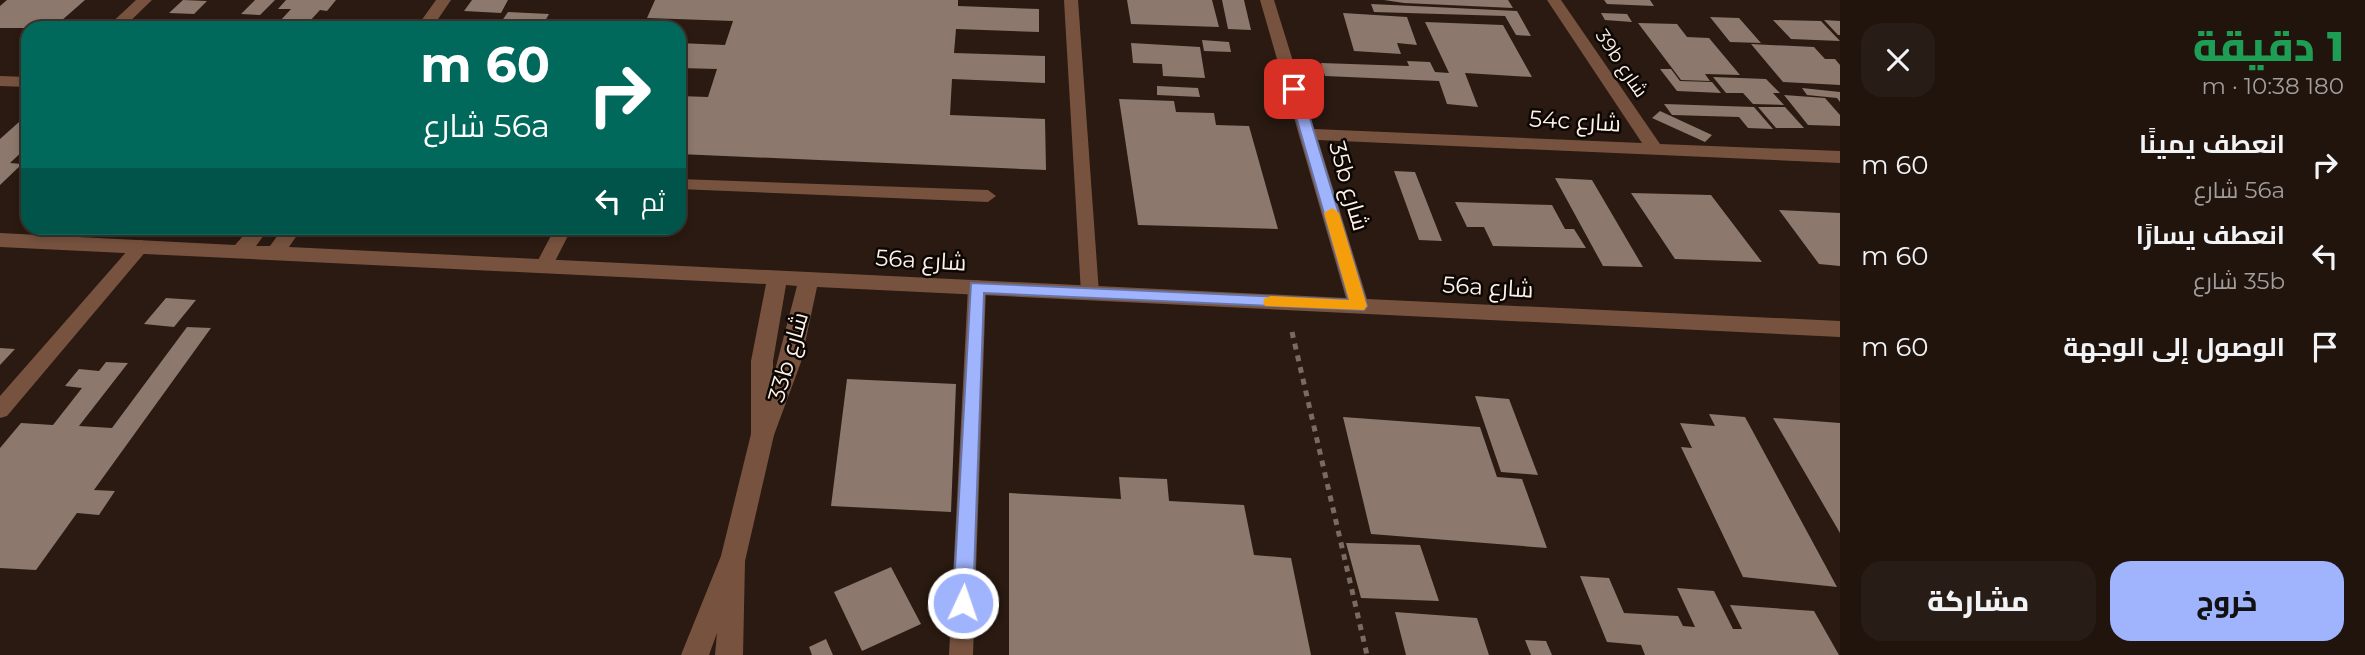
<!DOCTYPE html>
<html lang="ar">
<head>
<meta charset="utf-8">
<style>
	:root { --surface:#20140d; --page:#281d16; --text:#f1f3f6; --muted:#a29e9d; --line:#3d332e; --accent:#a0b3fd }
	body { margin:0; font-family:Montserrat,Cairo,sans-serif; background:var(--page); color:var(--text); direction:rtl; height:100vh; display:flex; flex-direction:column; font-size:26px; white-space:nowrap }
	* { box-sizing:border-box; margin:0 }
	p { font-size:23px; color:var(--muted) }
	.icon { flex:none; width:38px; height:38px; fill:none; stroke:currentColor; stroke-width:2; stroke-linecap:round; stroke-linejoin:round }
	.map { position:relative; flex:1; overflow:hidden; direction:ltr }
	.drawer { display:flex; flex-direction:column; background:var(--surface); width:525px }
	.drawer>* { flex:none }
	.banner { position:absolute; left:21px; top:21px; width:665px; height:214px; border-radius:21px; box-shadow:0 4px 10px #0003,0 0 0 2px var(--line); direction:rtl; background:#00695c; color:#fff; overflow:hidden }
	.pin { position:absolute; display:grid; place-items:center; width:60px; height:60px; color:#fff; margin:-30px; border-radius:14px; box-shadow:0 4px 10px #0006 }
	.me { position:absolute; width:77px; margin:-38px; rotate:3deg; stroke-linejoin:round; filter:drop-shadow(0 0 5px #0008) }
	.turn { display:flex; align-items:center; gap:24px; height:147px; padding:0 21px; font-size:32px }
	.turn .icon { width:91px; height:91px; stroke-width:2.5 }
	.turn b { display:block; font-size:49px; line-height:60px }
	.then { display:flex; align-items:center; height:66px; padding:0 21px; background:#0003; gap:14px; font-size:26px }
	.round { display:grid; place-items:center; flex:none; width:74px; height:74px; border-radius:21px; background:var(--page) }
	.headline { display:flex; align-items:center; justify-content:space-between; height:119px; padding:0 21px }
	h1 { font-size:42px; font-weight:800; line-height:52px; color:#1e9e55 }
	.cta { display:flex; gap:14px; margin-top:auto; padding:14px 21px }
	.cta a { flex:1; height:80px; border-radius:21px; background:var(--accent); color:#111; font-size:28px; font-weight:800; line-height:80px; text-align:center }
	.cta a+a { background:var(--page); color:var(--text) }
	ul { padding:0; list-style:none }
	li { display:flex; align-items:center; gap:21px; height:91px; padding:0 21px }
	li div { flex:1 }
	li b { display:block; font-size:26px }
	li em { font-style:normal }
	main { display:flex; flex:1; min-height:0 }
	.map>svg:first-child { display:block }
	.building { fill:#8c786c }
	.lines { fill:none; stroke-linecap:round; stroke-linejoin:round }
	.path { stroke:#796a62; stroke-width:5; stroke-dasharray:6 6; stroke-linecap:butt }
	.lane { fill:#77533f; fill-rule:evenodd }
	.street { fill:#77533f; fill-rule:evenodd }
	.route { fill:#a0b3fd; stroke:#6874a4; stroke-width:2 }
	.slow { fill:#f59e0b }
	.labels { text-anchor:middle; stroke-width:5; stroke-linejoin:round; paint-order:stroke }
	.far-street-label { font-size:19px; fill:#fef2eb; stroke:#0d0704 }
	.street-label { font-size:23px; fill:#fef2eb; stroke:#0d0704 }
</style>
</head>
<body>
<main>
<section class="drawer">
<div class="headline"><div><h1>1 دقيقة</h1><p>180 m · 10:38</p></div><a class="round"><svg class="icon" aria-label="close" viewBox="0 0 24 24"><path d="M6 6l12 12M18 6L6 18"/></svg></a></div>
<ul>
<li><svg class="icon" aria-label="right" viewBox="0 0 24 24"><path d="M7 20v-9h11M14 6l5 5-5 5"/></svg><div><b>انعطف يمينًا</b><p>56a شارع</p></div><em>60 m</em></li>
<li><svg class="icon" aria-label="left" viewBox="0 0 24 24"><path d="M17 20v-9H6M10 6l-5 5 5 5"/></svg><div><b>انعطف يسارًا</b><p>35b شارع</p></div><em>60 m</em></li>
<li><svg class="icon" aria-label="arrive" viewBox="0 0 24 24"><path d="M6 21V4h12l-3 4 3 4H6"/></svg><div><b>الوصول إلى الوجهة</b></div><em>60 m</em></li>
</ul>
<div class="cta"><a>خروج</a><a>مشاركة</a></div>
</section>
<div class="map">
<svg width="1840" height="655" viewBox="0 0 1840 655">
	<rect width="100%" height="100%" fill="#2a1a11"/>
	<path class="building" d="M7 0H85L53 28H0V6Z
		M183 0 207 1 194 14 169 13Z
		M255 0H275L260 15 241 14Z
		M286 0H336L327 11 320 10 308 23 280 21 291 9H278Z
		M472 0H508L501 13 464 11Z
		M655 0H958V6L1039 9V32L956 29 954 53 1045 56V83L952 79 950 115 1045 119 1046 170 679 154V96L708 97 717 69 679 68V43L725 45 733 21 647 18Z
		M1127 0H1212L1219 27 1131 24Z
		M1222 0H1244L1251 30 1228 29Z
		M1384 0H1508L1513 8 1404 3Z
		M1604 0H1650L1654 6 1607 4Z
		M1371 4 1517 11 1531 36 1516 35 1505 16 1374 12Z
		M508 12 549 14 541 28H497Z
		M1343 13 1407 17 1417 45 1397 43 1401 54 1354 51Z
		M1601 13 1627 14 1632 22 1605 20Z
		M1710 17 1739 18 1761 43 1730 42Z
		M159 20 180 21 172 28H150Z
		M187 20 208 21 201 28H178Z
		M1773 20 1821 21 1840 41 1791 39Z
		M1824 20 1840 21V35H1838Z
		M1425 22 1503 25 1532 77 1465 73 1478 107 1447 104 1439 81 1325 76 1321 63 1409 66 1407 61 1430 62 1435 72 1449 73Z
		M1638 23 1677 24 1687 37 1709 38 1740 75 1705 74 1710 81 1681 80Z
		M287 24 325 26V28H283Z
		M1202 40 1229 42 1231 52 1204 51Z
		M1131 43 1200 47 1205 78 1163 76 1162 64 1133 63Z
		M1751 44 1814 47 1825 59H1835L1840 65V85L1783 82Z
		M1660 69H1671L1680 81 1712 82 1721 93 1677 91Z
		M1713 77 1766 79 1780 93H1773L1784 105 1753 104 1743 93H1726Z
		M1157 86 1198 88 1200 97 1157 95Z
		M1802 88 1840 92V102L1837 98 1807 95Z
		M1784 95 1825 98 1840 115V126L1808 125Z
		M1119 99 1174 101 1176 112 1214 113 1216 125 1249 126 1278 229 1138 225Z
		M1664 104 1754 107 1773 129 1748 128 1739 117 1672 115Z
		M1758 107H1785L1804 128H1776Z
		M1660 111 1712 135 1705 142 1652 118Z
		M28 114V146L10 163 22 164 0 185V139Z
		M1394 171 1415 172 1442 241 1419 240Z
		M1555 178 1592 180 1643 267 1603 266Z
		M1631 193 1711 195 1762 262 1675 259Z
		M1455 202 1552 205 1565 229H1574L1586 248 1493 246 1484 227H1467Z
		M1779 210 1840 213V266L1819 264Z
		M166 298 196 300 174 327 144 324Z
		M187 327 211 328 94 490 115 491 99 515 77 513 36 570 0 568V448L21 423 53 425 82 388 65 386 79 369 99 371 106 362 128 363 79 426 112 428Z
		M0 348 15 349 0 365Z
		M847 379 956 384 951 512 831 506Z
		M1475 396 1509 399 1538 475 1501 472Z
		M1709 414 1745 417 1837 587 1743 577 1681 447 1692 448 1680 423 1715 426Z
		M1343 417 1480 427 1497 477 1522 479 1547 548 1371 534Z
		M1773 418 1840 423V533Z
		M1119 477 1167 479 1169 501 1244 505 1254 555 1291 558 1311 655H1009V493L1121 499Z
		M1346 543 1420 545 1439 601 1361 598Z
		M891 567 921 624 862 651 834 592Z
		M1580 576 1609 578 1624 613 1678 616 1683 626 1695 627 1677 588 1714 591 1733 629H1742L1730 605 1814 611 1839 655H1645L1641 645 1607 642Z
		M1395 612 1477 618 1489 655H1406Z
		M826 639 833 655H812L809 647Z
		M1525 640 1546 641 1552 655H1531Z"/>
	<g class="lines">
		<path class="path" d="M1292 332 1367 655"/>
		<path class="lane" d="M1064 0H1078L1099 293 1097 298H1083L1081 293Z
			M679 179 988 190 996 196 988 202 679 189Z
			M555 228H572L550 271H538L535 266Z
			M141 240 147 242 150 246 147 250 7 416 0 418V396L135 242Z
			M977 280 984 282 986 287 973 655H949L968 287 970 282Z"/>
		<path class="street" d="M136 0H152L123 28H106Z
			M436 0H451L432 28H416Z
			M1260 0H1274L1314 129 1642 143 1547 0H1561L1660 144 1840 151V163L1318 140 1367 299 1840 321V337L817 287 801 362 774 435 745 561 743 655H715L717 633 709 655H681L721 556 751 434V361L766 284 0 247V233L235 245 250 228H269L256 246H270L283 228H302L289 247 1346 298ZM786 285 797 286 773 378V361Z
			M0 76 28 77V87L0 86Z"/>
	</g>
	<path class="route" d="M1294 85 1301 89 1367 306 1364 310 984 293 973 603 970 609 963 612 956 609 953 603 971 283 1349 300 1288 89Z"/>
	<path class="slow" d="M1332 208 1339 213 1367 306 1364 310 1265 306 1263 302 1265 298 1271 296 1349 300 1324 213Z"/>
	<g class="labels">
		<g class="far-street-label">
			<text transform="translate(1622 63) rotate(56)" y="7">39b شارع</text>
		</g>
		<g class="street-label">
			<text transform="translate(1575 121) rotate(3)" y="8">54c شارع</text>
			<text transform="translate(1349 186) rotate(74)" y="8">35b شارع</text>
			<text transform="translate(921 260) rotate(3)" y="8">56a شارع</text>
			<text transform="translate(1488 287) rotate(3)" y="8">56a شارع</text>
			<text transform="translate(788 357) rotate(-74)" y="8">33b شارع</text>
		</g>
	</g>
</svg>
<div class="pin" style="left:1294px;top:89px;background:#d93025"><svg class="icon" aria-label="arrive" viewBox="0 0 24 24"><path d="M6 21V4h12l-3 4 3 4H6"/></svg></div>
<svg class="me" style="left:963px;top:603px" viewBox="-20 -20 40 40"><circle r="17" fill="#a0b3fd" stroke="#fff" stroke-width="3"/><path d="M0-11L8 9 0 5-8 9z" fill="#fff"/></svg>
<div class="banner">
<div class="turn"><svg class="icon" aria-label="right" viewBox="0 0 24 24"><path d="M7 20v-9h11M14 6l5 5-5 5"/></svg><div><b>60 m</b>56a شارع</div></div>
<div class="then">ثم<svg class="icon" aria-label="left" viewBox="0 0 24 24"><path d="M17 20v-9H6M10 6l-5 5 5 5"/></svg></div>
</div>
</div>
</main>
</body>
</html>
